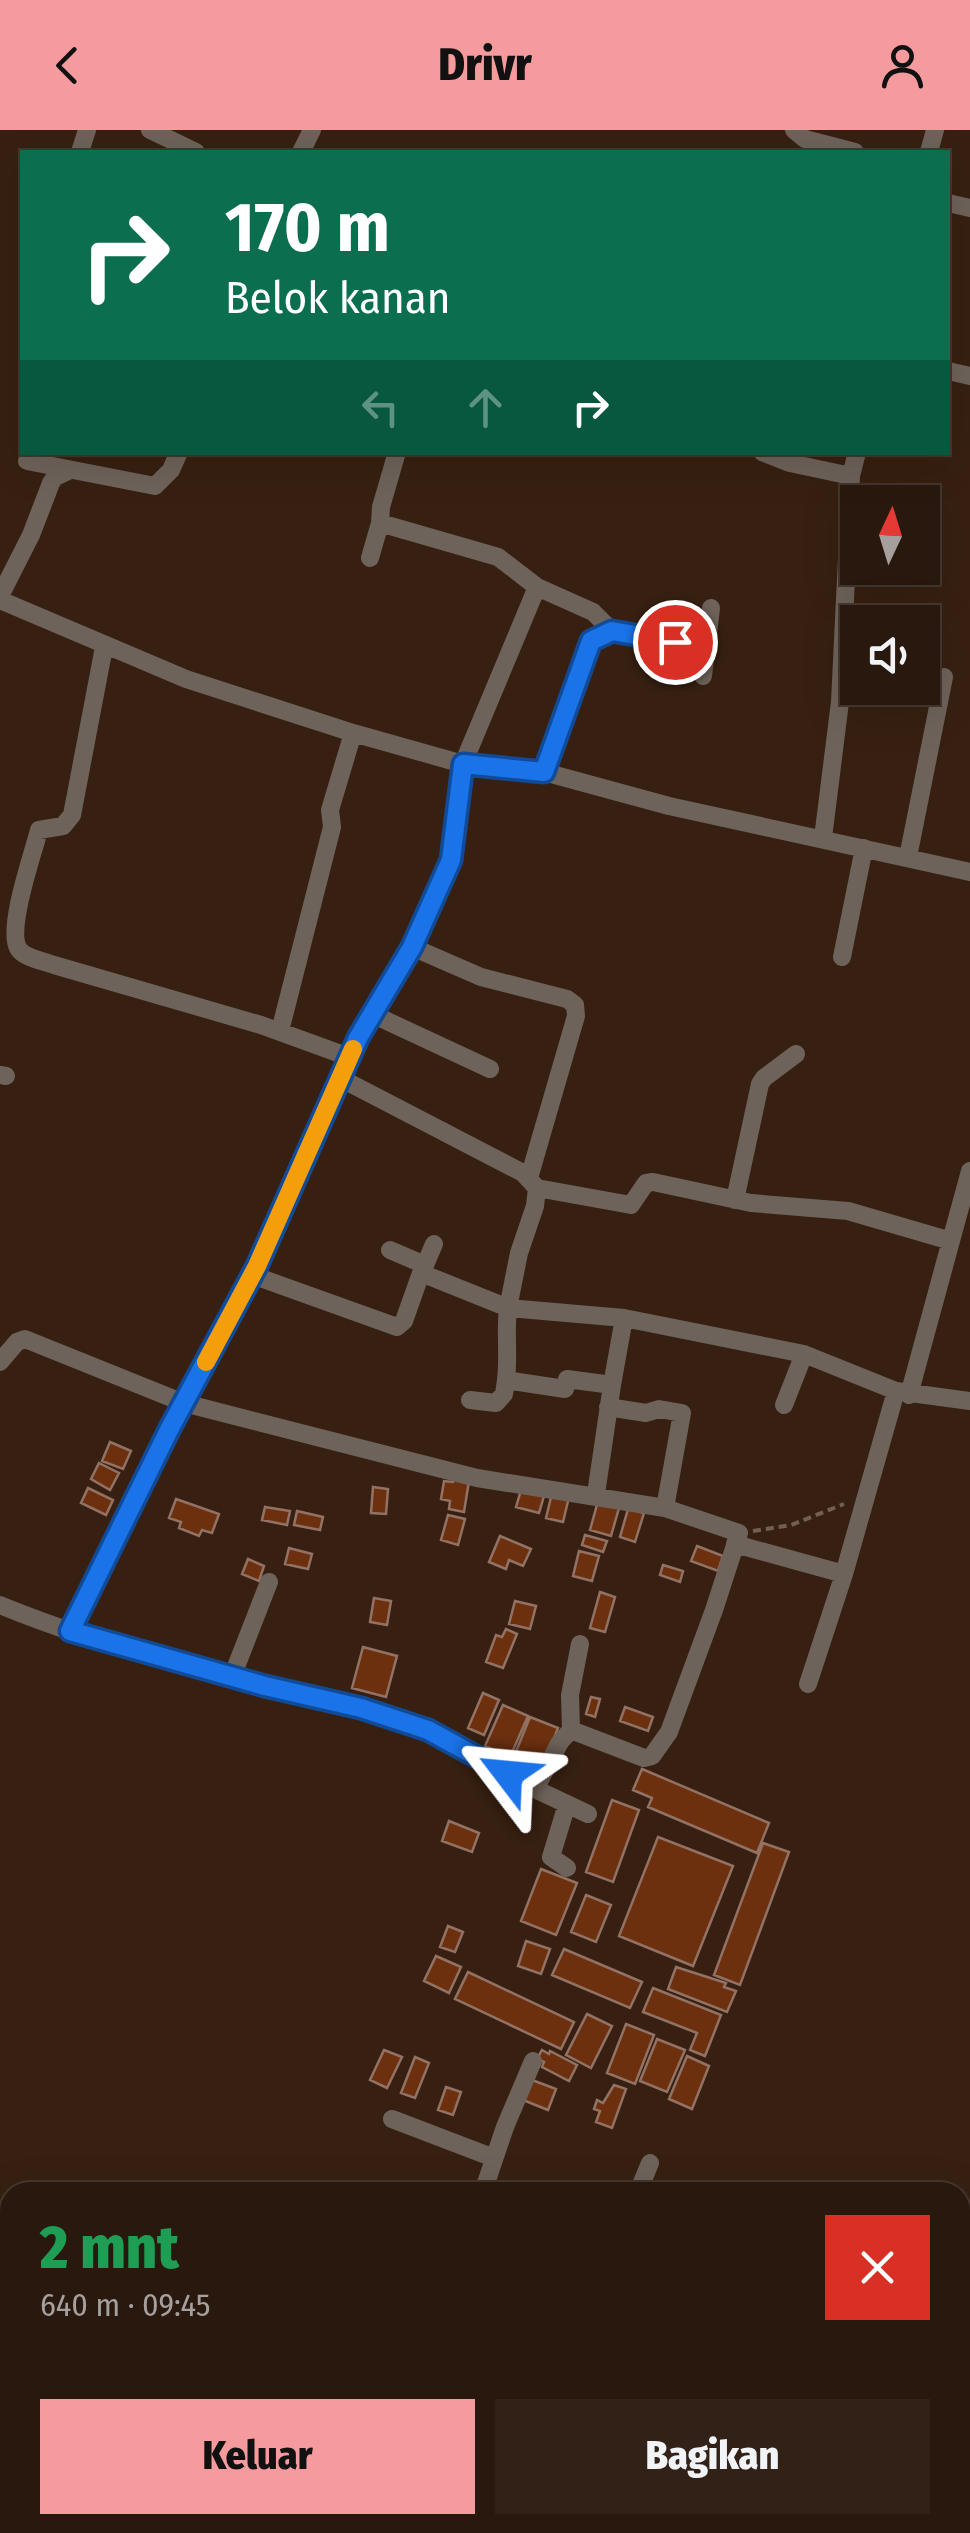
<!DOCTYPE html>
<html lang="id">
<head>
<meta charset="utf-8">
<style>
	:root { --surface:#29180d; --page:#312116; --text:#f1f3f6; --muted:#a5a09d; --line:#45372e; --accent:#f59b9d }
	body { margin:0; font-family:"Fira Sans Condensed",sans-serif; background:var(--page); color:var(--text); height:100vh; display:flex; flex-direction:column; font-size:38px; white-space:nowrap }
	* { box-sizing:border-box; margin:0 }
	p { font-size:32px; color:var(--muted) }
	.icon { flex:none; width:55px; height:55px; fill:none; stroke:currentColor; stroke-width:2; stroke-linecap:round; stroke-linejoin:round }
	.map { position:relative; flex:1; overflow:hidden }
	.side { position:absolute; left:0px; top:2052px; width:970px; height:352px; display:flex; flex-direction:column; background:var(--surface); border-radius:30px 30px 0 0; box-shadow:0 10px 40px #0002,0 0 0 2px var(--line) }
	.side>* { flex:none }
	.guide { position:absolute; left:20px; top:20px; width:930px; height:305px; border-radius:0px; box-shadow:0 10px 40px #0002,0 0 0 2px var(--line); background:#0b6e4f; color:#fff; overflow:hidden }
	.needle { width:65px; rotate:4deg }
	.buttons { position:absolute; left:840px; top:355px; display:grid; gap:20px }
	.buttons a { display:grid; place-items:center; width:100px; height:100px; border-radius:0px; background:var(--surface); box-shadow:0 10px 40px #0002,0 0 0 2px var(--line); font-size:50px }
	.pin { position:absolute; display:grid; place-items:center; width:85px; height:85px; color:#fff; margin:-42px; border:5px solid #fff; border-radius:50%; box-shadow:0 2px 10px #0007 }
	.me { position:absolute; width:110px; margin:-55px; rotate:299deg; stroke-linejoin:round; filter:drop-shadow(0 0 8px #0008) }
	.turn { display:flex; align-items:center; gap:35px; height:210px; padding:0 40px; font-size:45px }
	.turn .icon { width:130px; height:130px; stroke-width:2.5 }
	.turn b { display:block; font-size:70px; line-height:85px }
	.lanes { display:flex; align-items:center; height:95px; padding:0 40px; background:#0003; justify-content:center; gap:50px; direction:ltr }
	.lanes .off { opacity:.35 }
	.round { display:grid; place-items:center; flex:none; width:105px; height:105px; border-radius:0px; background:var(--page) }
	.head { display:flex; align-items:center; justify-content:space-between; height:170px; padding:0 40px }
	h1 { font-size:60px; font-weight:800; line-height:75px; color:#1e9e55 }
	.primary-button { display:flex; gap:20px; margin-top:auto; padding:20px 40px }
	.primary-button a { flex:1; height:115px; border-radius:0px; background:var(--accent); color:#111; font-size:40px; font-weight:800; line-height:115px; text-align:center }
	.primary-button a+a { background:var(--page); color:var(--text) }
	header { display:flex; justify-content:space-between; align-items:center; height:130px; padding:0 40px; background:var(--accent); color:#111; font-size:45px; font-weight:800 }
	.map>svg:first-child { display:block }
	.building { fill:#6d300f; stroke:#917264; stroke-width:2.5 }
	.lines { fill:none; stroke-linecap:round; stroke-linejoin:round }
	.path { stroke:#735e51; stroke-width:4; stroke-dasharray:8 5; stroke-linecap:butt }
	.minor { stroke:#6e635a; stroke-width:18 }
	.route-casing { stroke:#114b97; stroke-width:25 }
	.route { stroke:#1a73e8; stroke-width:18 }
	.slow { stroke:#f59e0b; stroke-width:18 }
</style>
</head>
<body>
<header><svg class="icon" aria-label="back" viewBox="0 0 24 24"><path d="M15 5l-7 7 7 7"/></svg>Drivr<svg class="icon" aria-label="person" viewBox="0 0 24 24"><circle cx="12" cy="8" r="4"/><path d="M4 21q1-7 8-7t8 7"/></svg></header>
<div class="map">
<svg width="970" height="2403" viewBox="0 0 970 2403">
	<rect width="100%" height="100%" fill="#372011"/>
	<path class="building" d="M110 1312 131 1321 123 1339 102 1331Z
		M99 1333 119 1343 110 1360 91 1349Z
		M454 1349 469 1351 464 1382 449 1379 450 1371 441 1369 444 1351 453 1352Z
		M373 1357 388 1359 386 1384 371 1383Z
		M88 1358 113 1370 106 1385 81 1373Z
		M521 1360 544 1366 539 1383 516 1377Z
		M552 1363 569 1367 563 1392 546 1388Z
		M176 1369 219 1384 212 1403 202 1400 199 1406 179 1398 181 1392 169 1388Z
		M598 1371 619 1378 611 1406 590 1400Z
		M265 1377 290 1381 287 1395 262 1390Z
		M628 1379 644 1383 635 1412 620 1407Z
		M297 1381 323 1387 320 1400 294 1395Z
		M448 1385 465 1389 458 1415 441 1410Z
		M585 1405 607 1411 603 1422 582 1415Z
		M500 1406 531 1419 523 1436 509 1430 506 1439 489 1432Z
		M697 1416 723 1426 718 1441 691 1431Z
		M289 1418 312 1424 308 1439 285 1434Z
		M579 1421 599 1426 592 1451 573 1446Z
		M248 1429 264 1436 259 1451 242 1444Z
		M663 1435 683 1441 680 1452 660 1445Z
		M600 1462 615 1467 605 1502 590 1498Z
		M374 1468 391 1471 387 1495 370 1492Z
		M515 1471 536 1476 530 1499 509 1494Z
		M506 1499 517 1504 503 1538 486 1532 496 1505 502 1507Z
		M363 1517 397 1526 386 1567 352 1558Z
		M483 1563 499 1570 484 1605 468 1598Z
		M591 1567 600 1569 595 1587 586 1584Z
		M503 1575 528 1586 510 1627 485 1616Z
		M625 1577 653 1587 648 1601 620 1591Z
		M530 1587 558 1598 543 1636 515 1624Z
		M642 1639 769 1693 757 1723 648 1677 652 1668 633 1660Z
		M612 1670 639 1680 613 1752 586 1742Z
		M449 1691 479 1703 472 1722 442 1711Z
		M658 1707 733 1736 693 1836 619 1806Z
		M763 1713 789 1722 740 1855 714 1845Z
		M541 1739 577 1753 556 1805 521 1791Z
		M586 1765 611 1775 596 1812 571 1802Z
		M448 1796 463 1802 455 1822 440 1817Z
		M526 1811 550 1819 541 1844 518 1836Z
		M564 1819 642 1852 630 1878 552 1845Z
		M436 1826 461 1837 449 1863 424 1851Z
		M676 1837 726 1853 724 1857 736 1861 727 1882 668 1859Z
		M468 1842 574 1892 561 1919 455 1869Z
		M653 1858 721 1885 705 1926 690 1920 697 1903 643 1882Z
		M587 1884 612 1896 591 1938 566 1925Z
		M626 1894 654 1905 635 1954 607 1943Z
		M657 1909 685 1920 667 1962 640 1951Z
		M384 1920 402 1927 387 1958 370 1950Z
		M542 1920 549 1924 550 1921 577 1935 569 1951 542 1937 544 1932 537 1929Z
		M687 1926 709 1936 692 1979 669 1969Z
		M415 1927 429 1933 415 1968 401 1963Z
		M532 1950 556 1959 548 1980 523 1970Z
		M614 1955 626 1959 612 1998 596 1992 600 1981 594 1979 597 1970 603 1973Z
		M446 1957 461 1962 453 1985 438 1980Z"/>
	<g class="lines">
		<path class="path" d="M753 1401 791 1395 844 1374"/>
		<path class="minor" d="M150 0 196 22
			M794 0 805 9 855 22
			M80 22 87 0
			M301 22 312 0
			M929 22 935 0
			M948 73 970 78
			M948 241 970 246
			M397 322 381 377 380 393 498 427 537 457 593 482 612 501
			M762 322 790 333 851 346
			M27 331 155 356 171 340 179 322
			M370 428 380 393
			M0 466 31 405 51 353 55 347 70 340
			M0 470 186 549 353 603 463 634 544 642 669 676 970 742
			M104 517 72 685 63 696 39 700C33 724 7 797 18 818 23 828 44 831 54 835L261 895 349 927
			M703 546 711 478
			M544 642 591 511C614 492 677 512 707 517
			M823 708 840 572 851 346 857 322
			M908 727 944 547
			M412 817 481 847 567 869 575 875 576 886 529 1048
			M842 827 864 718
			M372 884 490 939
			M280 901 332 697 330 680 353 603
			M0 945 6 946
			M340 948 523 1043 537 1058 535 1076 519 1123 508 1178 624 1188 804 1224 896 1261 970 1271
			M537 1058 631 1075 646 1053 653 1052 751 1073 848 1081 951 1111
			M735 1070 760 954 764 948 796 924
			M390 1120 425 1135 421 1143 508 1178C505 1204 509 1224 506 1250L565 1259 567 1249 612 1255 596 1364
			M425 1135 434 1114
			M252 1145 397 1197 404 1191 421 1143
			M0 1232 17 1212 25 1209 184 1273 477 1348 665 1378 739 1403 714 1480 669 1602 652 1626 644 1628 571 1600 560 1612 535 1659C500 1640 465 1615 427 1600 374 1579 319 1570 264 1556 176 1534 85 1510 0 1475
			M612 1255 624 1188
			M909 1265 970 1041
			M470 1270 496 1273 504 1264 506 1250
			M784 1275 804 1224
			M608 1277 646 1283 659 1279 682 1283 665 1378
			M735 1414 844 1444
			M70 1501 169 1301 257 1136 357 908 412 817 451 730 463 634 537 457
			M232 1547 269 1452
			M808 1554 844 1444 896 1261
			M571 1600 570 1565 580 1514
			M535 1659 588 1684
			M567 1674 551 1727 567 1738
			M392 1989 494 2028
			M483 2062 505 1997 533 1931
			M638 2062 650 2033
			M691 2395 709 2403
			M351 2403 353 2395
			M814 2403 818 2395"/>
	</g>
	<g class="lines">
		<g class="route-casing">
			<path id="route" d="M508 1644 428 1600 361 1578 265 1556 70 1501 169 1300 257 1136 358 908 412 817 451 730 463 634 544 642 591 511 612 501 675 512"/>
		</g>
		<use href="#route" class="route"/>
		<path class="slow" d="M206 1232 257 1136 353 919"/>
	</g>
</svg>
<div class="buttons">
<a><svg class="needle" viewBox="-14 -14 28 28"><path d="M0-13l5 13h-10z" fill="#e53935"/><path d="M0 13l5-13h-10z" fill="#a5a09d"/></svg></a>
<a><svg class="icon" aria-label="sound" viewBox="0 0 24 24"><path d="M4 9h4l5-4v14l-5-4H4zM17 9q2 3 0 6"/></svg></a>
</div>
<div class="pin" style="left:675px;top:512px;background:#d93025"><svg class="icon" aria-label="arrive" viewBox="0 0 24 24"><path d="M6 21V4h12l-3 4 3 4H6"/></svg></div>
<svg class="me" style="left:508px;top:1644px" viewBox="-20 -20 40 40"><path d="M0-17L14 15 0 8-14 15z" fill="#1a73e8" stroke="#fff" stroke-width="4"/></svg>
<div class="guide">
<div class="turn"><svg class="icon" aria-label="right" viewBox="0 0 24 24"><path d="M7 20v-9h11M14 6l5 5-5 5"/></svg><div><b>170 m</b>Belok kanan</div></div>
<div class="lanes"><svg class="icon off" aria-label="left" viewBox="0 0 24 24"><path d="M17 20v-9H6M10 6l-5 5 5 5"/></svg><svg class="icon off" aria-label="ahead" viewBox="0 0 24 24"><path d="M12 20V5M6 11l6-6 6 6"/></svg><svg class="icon" aria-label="right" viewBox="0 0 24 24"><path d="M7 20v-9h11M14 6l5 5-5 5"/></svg></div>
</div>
<section class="side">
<div class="head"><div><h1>2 mnt</h1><p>640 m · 09:45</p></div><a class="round" style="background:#d93025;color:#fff"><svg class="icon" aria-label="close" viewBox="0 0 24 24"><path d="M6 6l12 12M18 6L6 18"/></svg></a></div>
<div class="primary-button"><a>Keluar</a><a>Bagikan</a></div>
</section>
</div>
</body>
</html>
